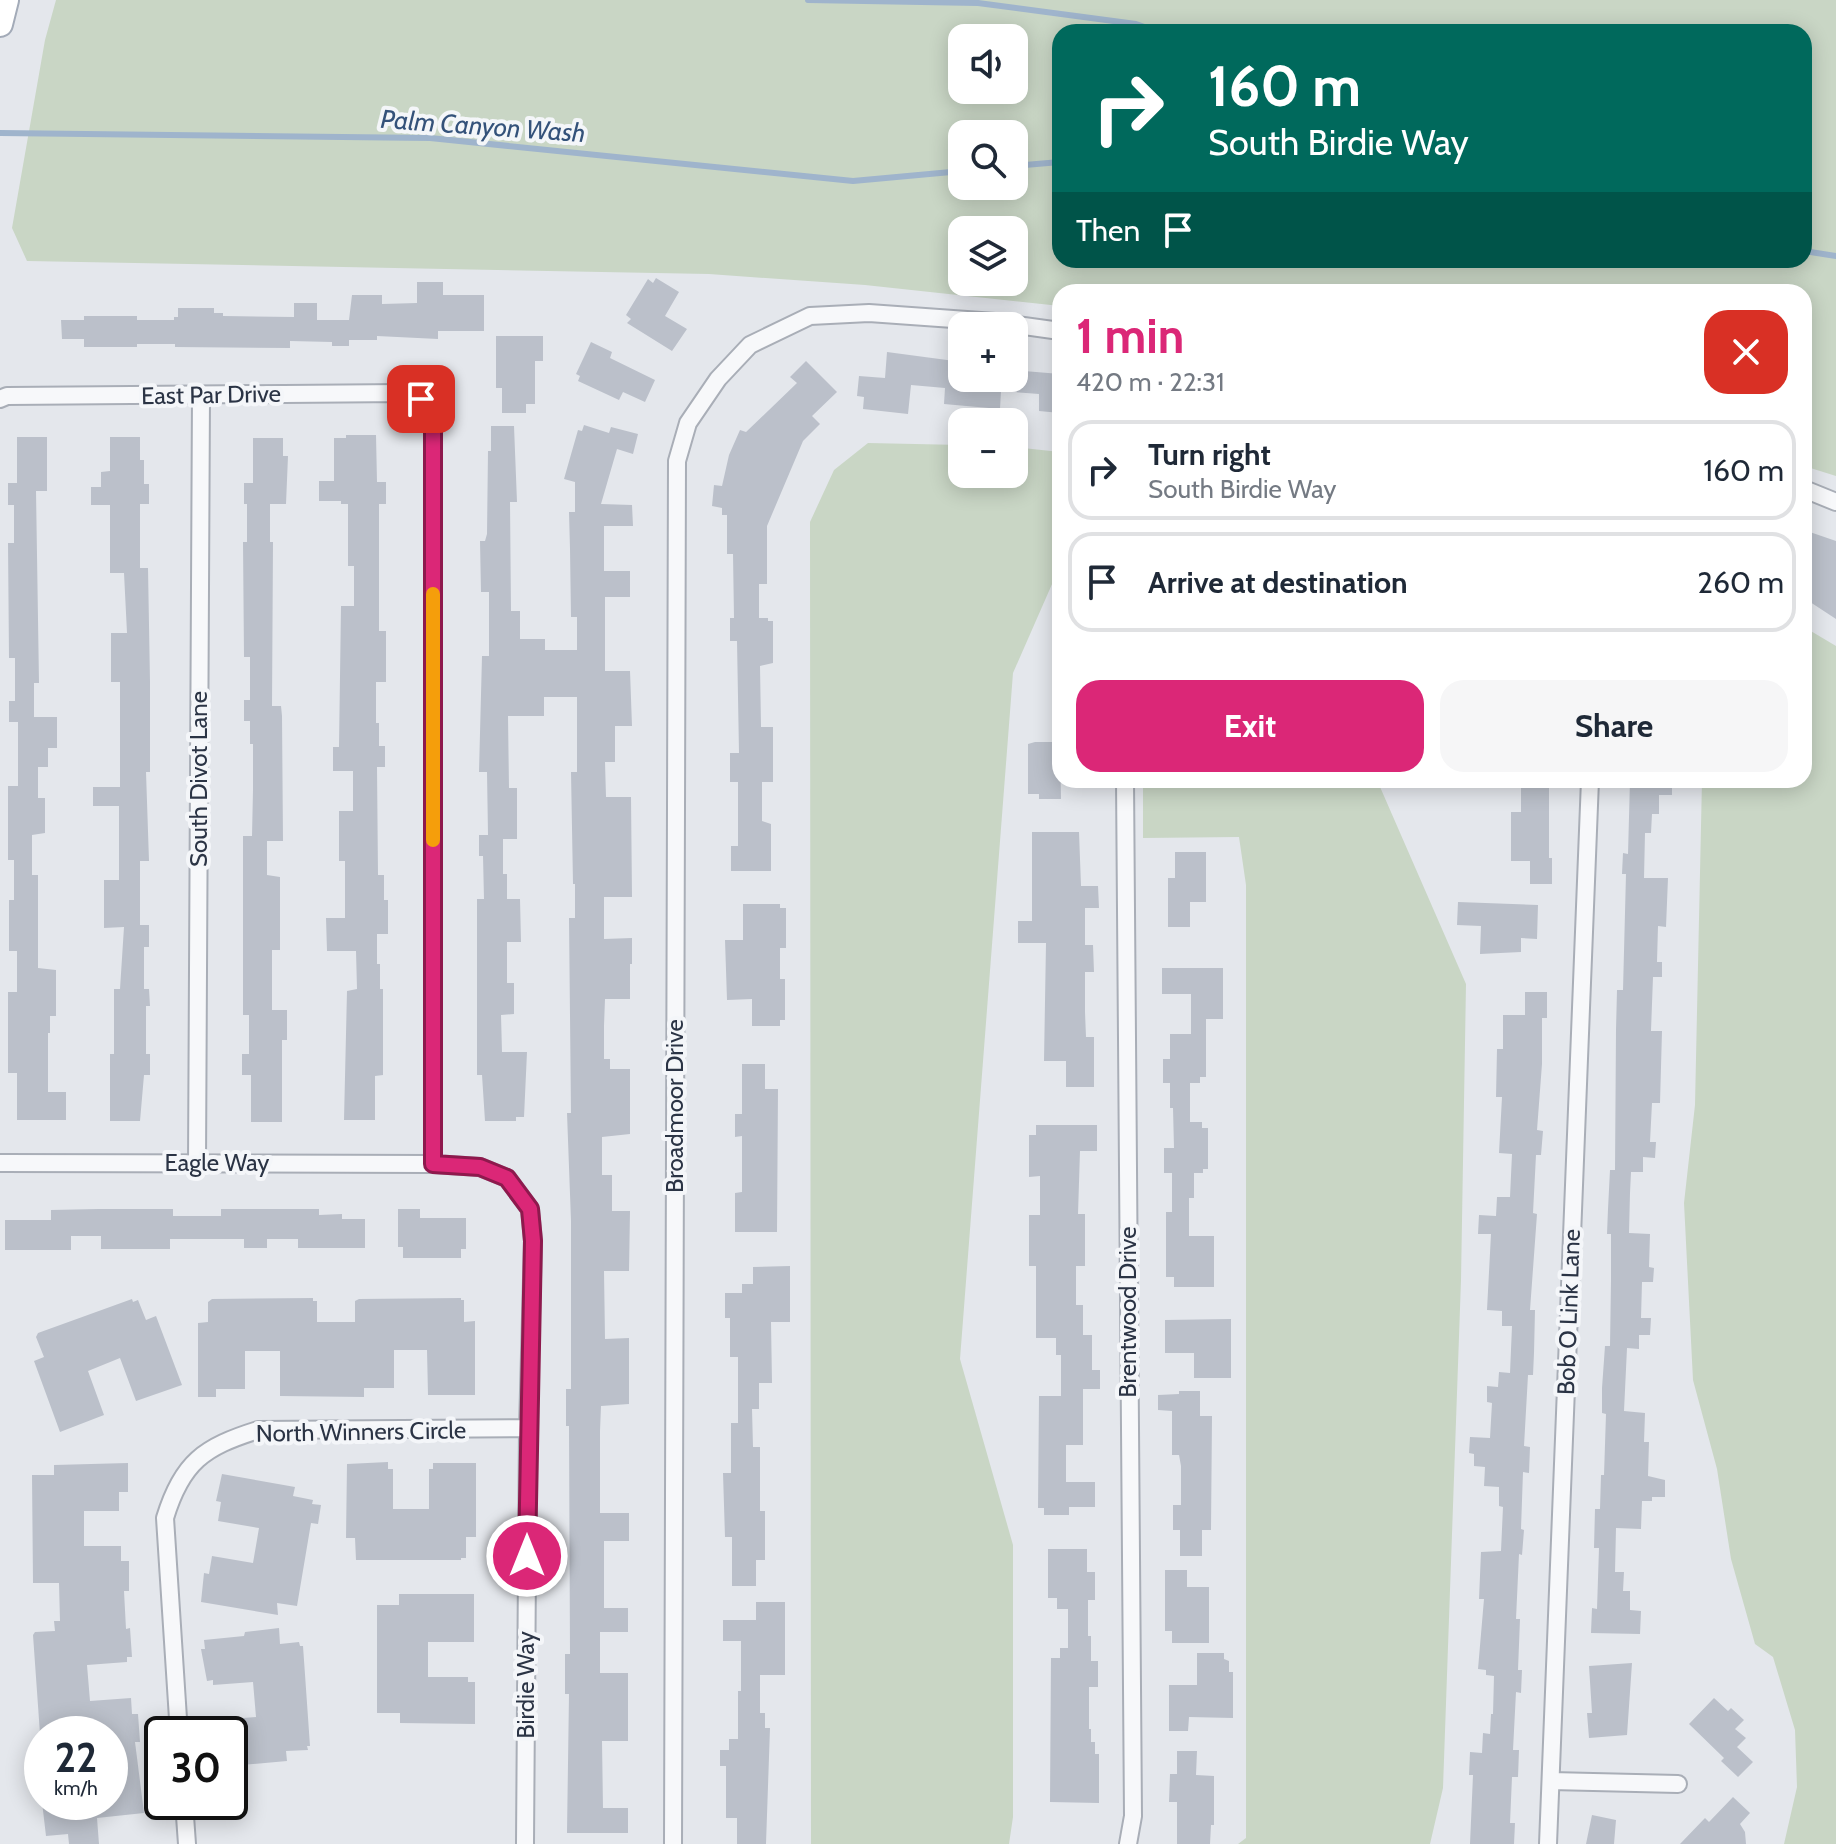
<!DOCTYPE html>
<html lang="en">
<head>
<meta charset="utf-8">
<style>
	:root { --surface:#fff; --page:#f6f6f7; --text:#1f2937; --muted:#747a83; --line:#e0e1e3; --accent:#db2777 }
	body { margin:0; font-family:Cabin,sans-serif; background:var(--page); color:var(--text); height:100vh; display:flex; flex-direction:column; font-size:30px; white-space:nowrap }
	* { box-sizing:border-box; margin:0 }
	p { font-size:26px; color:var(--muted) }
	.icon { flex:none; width:44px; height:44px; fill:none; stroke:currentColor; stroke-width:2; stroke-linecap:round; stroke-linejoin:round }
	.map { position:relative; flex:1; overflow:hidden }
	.panel { position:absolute; left:1052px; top:284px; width:760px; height:504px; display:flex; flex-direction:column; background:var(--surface); border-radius:24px; box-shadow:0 4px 20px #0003 }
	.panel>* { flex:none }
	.top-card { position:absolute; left:1052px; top:24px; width:760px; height:244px; border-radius:24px; box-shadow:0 4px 20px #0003; background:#00695c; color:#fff; overflow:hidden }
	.fabs { position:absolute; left:948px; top:24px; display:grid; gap:16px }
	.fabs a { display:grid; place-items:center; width:80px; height:80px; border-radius:16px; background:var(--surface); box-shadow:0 4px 20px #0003; font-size:40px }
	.speed { position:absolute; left:24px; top:1716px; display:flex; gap:16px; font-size:40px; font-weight:700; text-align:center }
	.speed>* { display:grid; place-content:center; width:104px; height:104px; border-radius:50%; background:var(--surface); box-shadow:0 4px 20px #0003; line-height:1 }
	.speed small { font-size:20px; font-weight:400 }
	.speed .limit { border:4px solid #111; border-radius:12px; background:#fff; color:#111 }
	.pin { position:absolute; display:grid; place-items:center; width:68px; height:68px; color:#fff; margin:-34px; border-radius:16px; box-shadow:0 4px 12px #0006 }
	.me { position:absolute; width:88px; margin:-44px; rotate:0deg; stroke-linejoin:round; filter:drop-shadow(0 0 6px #0008) }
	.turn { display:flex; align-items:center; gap:28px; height:168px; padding:0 24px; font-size:36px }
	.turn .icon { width:104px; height:104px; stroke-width:2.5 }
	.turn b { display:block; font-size:56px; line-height:68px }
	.then { display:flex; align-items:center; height:76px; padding:0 24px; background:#0003; gap:16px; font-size:30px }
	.round { display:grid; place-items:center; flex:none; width:84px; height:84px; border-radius:24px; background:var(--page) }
	.summary { display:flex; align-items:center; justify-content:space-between; height:136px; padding:0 24px }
	h1 { font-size:48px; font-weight:700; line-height:60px; color:var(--accent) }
	.cta { display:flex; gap:16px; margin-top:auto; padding:16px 24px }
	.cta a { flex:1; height:92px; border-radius:24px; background:var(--accent); color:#fff; font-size:32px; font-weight:700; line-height:92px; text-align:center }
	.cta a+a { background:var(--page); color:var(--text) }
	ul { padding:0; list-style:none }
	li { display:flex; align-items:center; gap:24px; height:100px; margin:0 16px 12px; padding:0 8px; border:4px solid var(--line); border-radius:24px }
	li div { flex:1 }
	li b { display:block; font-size:30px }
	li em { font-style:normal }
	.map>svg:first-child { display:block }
	.green { fill:#c9d6c5; fill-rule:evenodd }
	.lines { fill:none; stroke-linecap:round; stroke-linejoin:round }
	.stream { stroke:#9fb4cc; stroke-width:6 }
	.building { fill:#bbc0ca }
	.minor-casing { stroke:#a9aeb7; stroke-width:20 }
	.primary-casing { stroke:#a3abb8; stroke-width:28 }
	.minor { stroke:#f7f8fa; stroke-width:16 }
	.primary { stroke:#fff; stroke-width:24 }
	.route-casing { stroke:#8e194d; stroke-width:20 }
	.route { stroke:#db2777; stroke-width:14 }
	.slow { stroke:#f59e0b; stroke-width:14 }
	.labels { text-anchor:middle; stroke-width:8; stroke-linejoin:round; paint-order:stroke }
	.street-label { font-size:24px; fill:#2b3445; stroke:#f4f6f9 }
	.water-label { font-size:26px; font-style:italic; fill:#34527a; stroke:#f4f6f9 }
</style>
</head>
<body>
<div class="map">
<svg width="1836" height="1844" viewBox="0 0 1836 1844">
	<rect width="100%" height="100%" fill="#e4e7ec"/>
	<path class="green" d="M56 0H1836V476L1804 466V292H1060V306L865 285 709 274 27 261 12 228 45 40ZM1060 32H1804V260H1060ZM962 38H1014V90H962ZM962 134H1014V186H962ZM962 230H1014V282H962Z
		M868 443 962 445V474H1014V447L1060 452V574L1056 575 1013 673 960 1359 1013 1545V1817L1009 1844H811L810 522 834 470Z
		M1804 627 1836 646V1844H1784L1797 1787 1795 1730 1773 1657 1755 1644 1731 1559 1717 1469 1693 1380 1684 1203 1695 1105 1702 780H1804Z
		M1143 780H1377L1466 984 1461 1280 1443 1788 1430 1844H1238L1246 1838V885L1239 837 1143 838Z"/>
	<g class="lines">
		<path class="stream" d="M808 0 978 3 1136 24 1159 32
			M0 133 430 138 853 181 962 171
			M1014 166 1060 162
			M1804 251 1836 256"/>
	</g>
	<path class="building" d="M656 278 679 292 665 316 687 329 672 351 627 323 631 319 626 315 648 279 653 283Z
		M417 282H443V295H484V331H438V339L377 336V340H349V346H332V342L290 341V348L175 347V344H137V347H84V339H62L61 320H84V316H137V320H174V317H178V308H214V313H223V316L294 317V303H317V320H349L352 295H382V304L417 303Z
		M496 336H543V361H535V404H526V413H502V388H496Z
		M591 342 612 352 610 358 655 380 645 402 623 392 619 400 578 381 580 376 576 374Z
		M887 352 962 362V378H1023L1024 371 1060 374V413L1039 411V394L1001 391 1000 409 944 404 945 388 911 385 908 414 863 409 864 397 857 396 859 376 885 378Z
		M806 361 837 392 812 416 820 424 803 441 767 526V584H759V618H768V621H773V663L760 666 761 727H773V782H762V821L771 824V871H731V846H738V782H730V753H739L737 641H730V618H734L733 554H727V515H722V508L712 506 714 485 722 486 729 455 740 430 746 432 797 383 790 377Z
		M584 425 609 433 611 427 638 434 633 454 617 449 601 504 632 505 633 526H604V571H630V597H605V671H630L632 726H615V762H605L606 797H631L632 897H604V939L632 938V964H630V999H605L604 1026V1059H610V1069H630V1134L602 1137V1175H612V1211H630L629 1271H604L605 1339 629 1338V1404L601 1406 600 1431V1513H629V1541H604V1608H628V1632H600V1673H628V1741H602L603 1808H628V1833H567L569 1694H565V1654H570L569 1426H566V1389H571V1221L567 1113H571L569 918H575V884H573L571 772H577V697H544V716H508L509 788H517V839H503V874H507V899H520L521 942H507V983H514V1014L501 1015 502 1052H527L524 1117H516V1121H485L482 1075H477V899H484L483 856H479V835H488L487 772H479L482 656H489V592H481L480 541H485L487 534 488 451H491V426H514L517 502H510L511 611H520V639H545V650H577V617H571L570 549 569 512H575V482L564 479 578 430 582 431Z
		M346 435H376L377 482H386V504H379V631H386V682H376V723H379V746H385V767H377L378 875H384V900H388V934H377V964H380V989H383V1075L375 1076V1120H344L347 991 357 989 356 951H327L326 918H345V861H339V811H353V771H333V747H339L341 606H354V566H348V504H341V501H319V481H334V438H346Z
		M17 437H47V491H36L39 683H34V717H57V748H48V767H38V798H45V833L32 835V875H38V968L56 970V1016H50V1033H48V1092H66V1120H17V1073H8V992H17V951H9V900H14V860H8V786H18V722H9V701H15V658H9L8 543H14V505H8V483H17Z
		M110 437H140V460H144V484H149V504H140V568H148L150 682V772H146L149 861H140V925H149V947H144V989H149L150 1006H146V1054H150V1075H144L140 1121H110V1054H114V989H120L124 927 104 928V880H119V806H93V787H120V682H111V633H127L124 573H110V505H91V487H101V472L110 471Z
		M253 438H283V456H288L286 504H270V542H273L272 706H281L282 716 283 841H267V875L280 877V950H272V1010H287V1040H282V1122H251V1075H242V1054H249V1015H243V836H252L253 790V744H250V721H244V700H250V657H244L243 542H247V504H244V483H253Z
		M1804 530 1836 541V619L1804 598Z
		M1035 742H1060L1061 799H1039V794H1028V744Z
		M1521 780H1549V858H1552V884H1530V861H1511V812H1521Z
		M1630 780H1672V795H1659V814H1652L1651 833H1645L1644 878H1668L1666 927 1658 926 1657 962H1662V977H1653L1651 1031H1662L1660 1103H1652L1650 1142H1656L1655 1158 1643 1157V1172H1631L1630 1193 1629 1233 1650 1234 1649 1267 1654 1268 1653 1282H1642L1641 1318H1651L1650 1335H1639V1349L1627 1348 1624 1411 1645 1413 1644 1442H1649L1648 1476 1665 1480V1497H1652V1501H1642L1641 1529 1616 1528 1615 1572H1624L1623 1591H1630V1610L1641 1611 1640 1634 1591 1633 1592 1608 1597 1609 1599 1548H1594L1595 1509H1600L1601 1475H1604L1606 1414 1602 1413V1388L1605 1346H1610L1611 1281V1234H1607L1608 1209 1610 1170H1615L1616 1030 1617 990H1623L1626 874H1622L1623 853 1628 854Z
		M1032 832H1079L1081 886H1098L1099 908H1085V945H1093L1094 972H1085V1012L1086 1037H1094V1087H1066V1061H1044L1046 943H1018V921H1032Z
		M1175 852H1206V902H1190V927H1168V878H1175Z
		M1458 902 1538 905 1537 939 1521 938V952L1480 954 1481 926 1457 925Z
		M743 904H780V908H786V948H780V979H785V1020H780V1026H752V999L727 1000 725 940H743Z
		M1162 968H1223V1019H1206V1077H1200V1083H1190V1122H1202V1128H1208V1169H1203V1173H1194V1198H1189V1236H1214V1287H1174V1277H1166V1212H1172V1173H1164V1148H1174L1173 1108H1170V1083H1163V1059H1170V1034H1191V994H1162Z
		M1525 992H1547V1018H1542V1064L1537 1130 1543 1131 1541 1155H1536L1533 1213 1537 1214 1530 1310H1535L1534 1353 1533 1375H1528L1524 1446 1530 1447 1529 1473 1523 1472 1521 1529 1524 1530 1522 1555 1519 1554 1516 1619H1520L1518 1670H1522L1521 1693 1516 1692 1513 1750H1519L1518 1777H1512L1510 1823H1515L1514 1844H1470L1473 1775H1469L1470 1752 1482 1753 1483 1733 1490 1734 1491 1714H1493L1494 1676 1486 1675V1670L1478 1669 1484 1599H1479L1481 1552 1501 1551 1503 1507 1499 1506V1487L1484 1486 1485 1467 1474 1466V1454L1469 1453 1470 1437 1490 1438 1492 1403 1487 1402V1386L1498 1387 1499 1372 1510 1373 1512 1326H1502V1311L1487 1310 1491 1234H1478L1479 1215 1496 1216 1497 1197H1510L1512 1154 1499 1153 1502 1097H1496L1497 1049H1503V1015H1525Z
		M742 1064H765V1089H778L777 1232H735V1193L742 1192V1136L735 1137V1114H742Z
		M1036 1125H1097V1151H1080L1078 1214H1085V1266H1076V1305H1083V1335H1092V1370H1100V1389H1083V1445H1066V1482H1095V1507H1069V1515H1044V1508H1038L1039 1396H1061V1355H1056V1338H1036V1266H1029V1215H1040V1176L1029 1177V1135H1036Z
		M98 1209H173V1216H221V1209H319V1215L342 1214V1219H365V1248H298V1239H267V1248H244V1239H170V1249H101V1236H71V1250H5V1220H51V1210Z
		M398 1209H420V1218H466V1249H461V1258H403V1247H398Z
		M790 1266V1322H771L772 1383H759V1409H752L753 1447H760V1511H765V1560H756V1586H732V1537H725L723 1473H731V1423H738V1357H730V1318H725V1293H742V1284H753V1267Z
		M313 1298V1301H317V1322H355V1301L359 1299 461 1298V1300H464V1322L475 1321V1395H428L427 1350H394V1388H364V1397L280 1396V1351H245V1389H216V1397H198V1323L208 1322V1302L212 1299Z
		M132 1299 133 1302 138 1300 146 1320 156 1316 182 1385 136 1401 120 1358 88 1371 104 1415 60 1432 34 1361 44 1357 36 1337 38 1333Z
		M1231 1319V1378H1194V1353H1165V1320Z
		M1179 1391H1200V1416H1212L1211 1530H1202V1556H1180V1530H1173V1505H1181V1466L1179 1455H1172V1411L1158 1410V1395L1179 1394Z
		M388 1462V1469H393V1509H429V1469H433V1463H476V1537H466V1558H461V1560H356L355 1538H346L347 1464Z
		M128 1463V1492H119V1511H84V1546H121V1561H129V1591H124L126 1629 130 1628 132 1657H127V1662L87 1665 90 1701 131 1698 132 1714H138L140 1742H135L144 1813 97 1818 99 1844H69L68 1834 46 1836 42 1802H110V1734H40L33 1635 35 1632 55 1631 54 1621H60L59 1583H33L32 1475H54V1465Z
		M222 1474 295 1487 293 1496 313 1500 312 1504 321 1505 318 1524 311 1523 297 1606 277 1603 278 1615 201 1602 204 1573 209 1574 212 1556 253 1563 259 1528 218 1521 221 1502 216 1501Z
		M1048 1549H1087V1572H1095V1600H1088V1636H1091V1661H1098V1687H1089V1729H1091V1742H1095V1754H1099V1803L1050 1802 1051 1658H1060V1648H1068V1609H1057V1598H1048Z
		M1165 1570H1187V1587H1209V1643H1172V1631H1165Z
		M399 1594H474V1642H428V1677H468V1682H475V1724L400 1723V1713H377V1605H399Z
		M756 1602H785V1675H760V1713H765V1728H770L766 1844H737V1818H726V1766H720V1750H729V1739H738V1691H741V1641H723V1620H756Z
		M279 1628 280 1644 299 1642 300 1646H303L310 1746H307L308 1750 286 1751 287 1761 230 1766V1734H192L191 1722 256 1717 253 1682 213 1685V1680L207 1681 201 1649H205L204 1640 244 1636 245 1632Z
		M1197 1653H1224V1659L1229 1661V1672H1233V1718L1189 1717 1188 1731H1169V1685H1197Z
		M1632 1663 1627 1735 1589 1738 1587 1713H1592L1589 1666Z
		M1714 1698 1728 1711 1731 1708 1744 1720 1735 1729 1746 1738 1737 1747 1753 1762 1738 1777 1721 1761 1724 1758 1689 1724Z
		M1177 1751H1197L1196 1775 1214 1776V1825H1211L1210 1844H1177V1802H1169L1170 1774H1177Z
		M1733 1797 1750 1813 1740 1824 1745 1832 1746 1844H1680L1705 1818 1709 1822Z
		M1592 1815 1616 1820 1614 1844H1586Z"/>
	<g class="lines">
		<g class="minor-casing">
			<path id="minor" d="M0 399 7 396 403 393 421 399 433 419V1164
				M1804 489 1836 502
				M1125 780 1133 1816 1128 1844
				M0 1163 433 1164 480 1167 507 1178 530 1209 533 1241 528 1428 525 1844
				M197 1163 201 396
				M179 1734 165 1518C182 1462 204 1447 258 1430L528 1428
				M1551 1781 1678 1784
				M184 1802 187 1844
				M673 1844 677 461 688 423 718 379 750 345 810 316 869 313 995 322 1060 331
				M1548 1844 1590 780"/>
		</g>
		<g class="primary-casing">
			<path id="primary" d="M0 24 6 0"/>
		</g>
		<use href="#minor" class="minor"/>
		<use href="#primary" class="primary"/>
	</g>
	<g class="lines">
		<g class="route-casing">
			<path id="route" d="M421 399 433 419V1164L480 1167 507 1178 530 1209 533 1241 527 1556"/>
		</g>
		<use href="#route" class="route"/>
		<path class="slow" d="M433 594V840"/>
	</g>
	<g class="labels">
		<g class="street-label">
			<text transform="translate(211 395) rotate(-1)" y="8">East Par Drive</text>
			<text transform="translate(199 779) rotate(-90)" y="8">South Divot Lane</text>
			<text transform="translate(675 1106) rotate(-90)" y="8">Broadmoor Drive</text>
			<text x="217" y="1171">Eagle Way</text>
			<text transform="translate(1128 1312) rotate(-90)" y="8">Brentwood Drive</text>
			<text transform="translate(1569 1312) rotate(-88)" y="8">Bob O Link Lane</text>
			<text transform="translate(361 1432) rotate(-1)" y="8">North Winners Circle</text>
			<text transform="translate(526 1685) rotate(-90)" y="8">Birdie Way</text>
		</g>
		<g class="water-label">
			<text transform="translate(483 126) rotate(4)" y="9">Palm Canyon Wash</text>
		</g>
	</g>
</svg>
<div class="fabs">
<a><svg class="icon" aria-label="sound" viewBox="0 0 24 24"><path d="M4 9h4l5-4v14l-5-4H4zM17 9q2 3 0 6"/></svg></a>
<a><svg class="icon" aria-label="search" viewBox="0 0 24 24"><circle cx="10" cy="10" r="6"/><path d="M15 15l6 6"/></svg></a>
<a><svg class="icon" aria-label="layers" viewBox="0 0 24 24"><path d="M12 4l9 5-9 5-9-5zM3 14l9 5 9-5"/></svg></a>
<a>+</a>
<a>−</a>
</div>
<div class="speed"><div>22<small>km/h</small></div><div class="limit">30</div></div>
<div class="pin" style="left:421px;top:399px;background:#d93025"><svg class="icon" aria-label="arrive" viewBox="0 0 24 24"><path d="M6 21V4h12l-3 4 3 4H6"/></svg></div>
<svg class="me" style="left:527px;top:1556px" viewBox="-20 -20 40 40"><circle r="17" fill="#db2777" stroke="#fff" stroke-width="3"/><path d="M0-11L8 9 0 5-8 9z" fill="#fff"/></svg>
<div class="top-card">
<div class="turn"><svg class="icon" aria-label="right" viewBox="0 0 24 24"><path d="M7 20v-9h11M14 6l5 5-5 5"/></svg><div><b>160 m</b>South Birdie Way</div></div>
<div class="then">Then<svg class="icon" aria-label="arrive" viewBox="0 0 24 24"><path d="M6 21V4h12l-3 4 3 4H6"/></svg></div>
</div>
<section class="panel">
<div class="summary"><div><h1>1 min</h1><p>420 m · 22:31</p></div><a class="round" style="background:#d93025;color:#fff"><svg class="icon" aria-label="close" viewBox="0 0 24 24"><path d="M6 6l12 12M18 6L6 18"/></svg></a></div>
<ul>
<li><svg class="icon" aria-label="right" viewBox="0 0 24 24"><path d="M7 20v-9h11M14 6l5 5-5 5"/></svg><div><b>Turn right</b><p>South Birdie Way</p></div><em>160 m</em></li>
<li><svg class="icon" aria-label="arrive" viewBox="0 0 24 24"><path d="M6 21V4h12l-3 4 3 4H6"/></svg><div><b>Arrive at destination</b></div><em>260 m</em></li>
</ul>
<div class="cta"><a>Exit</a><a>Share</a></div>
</section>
</div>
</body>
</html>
